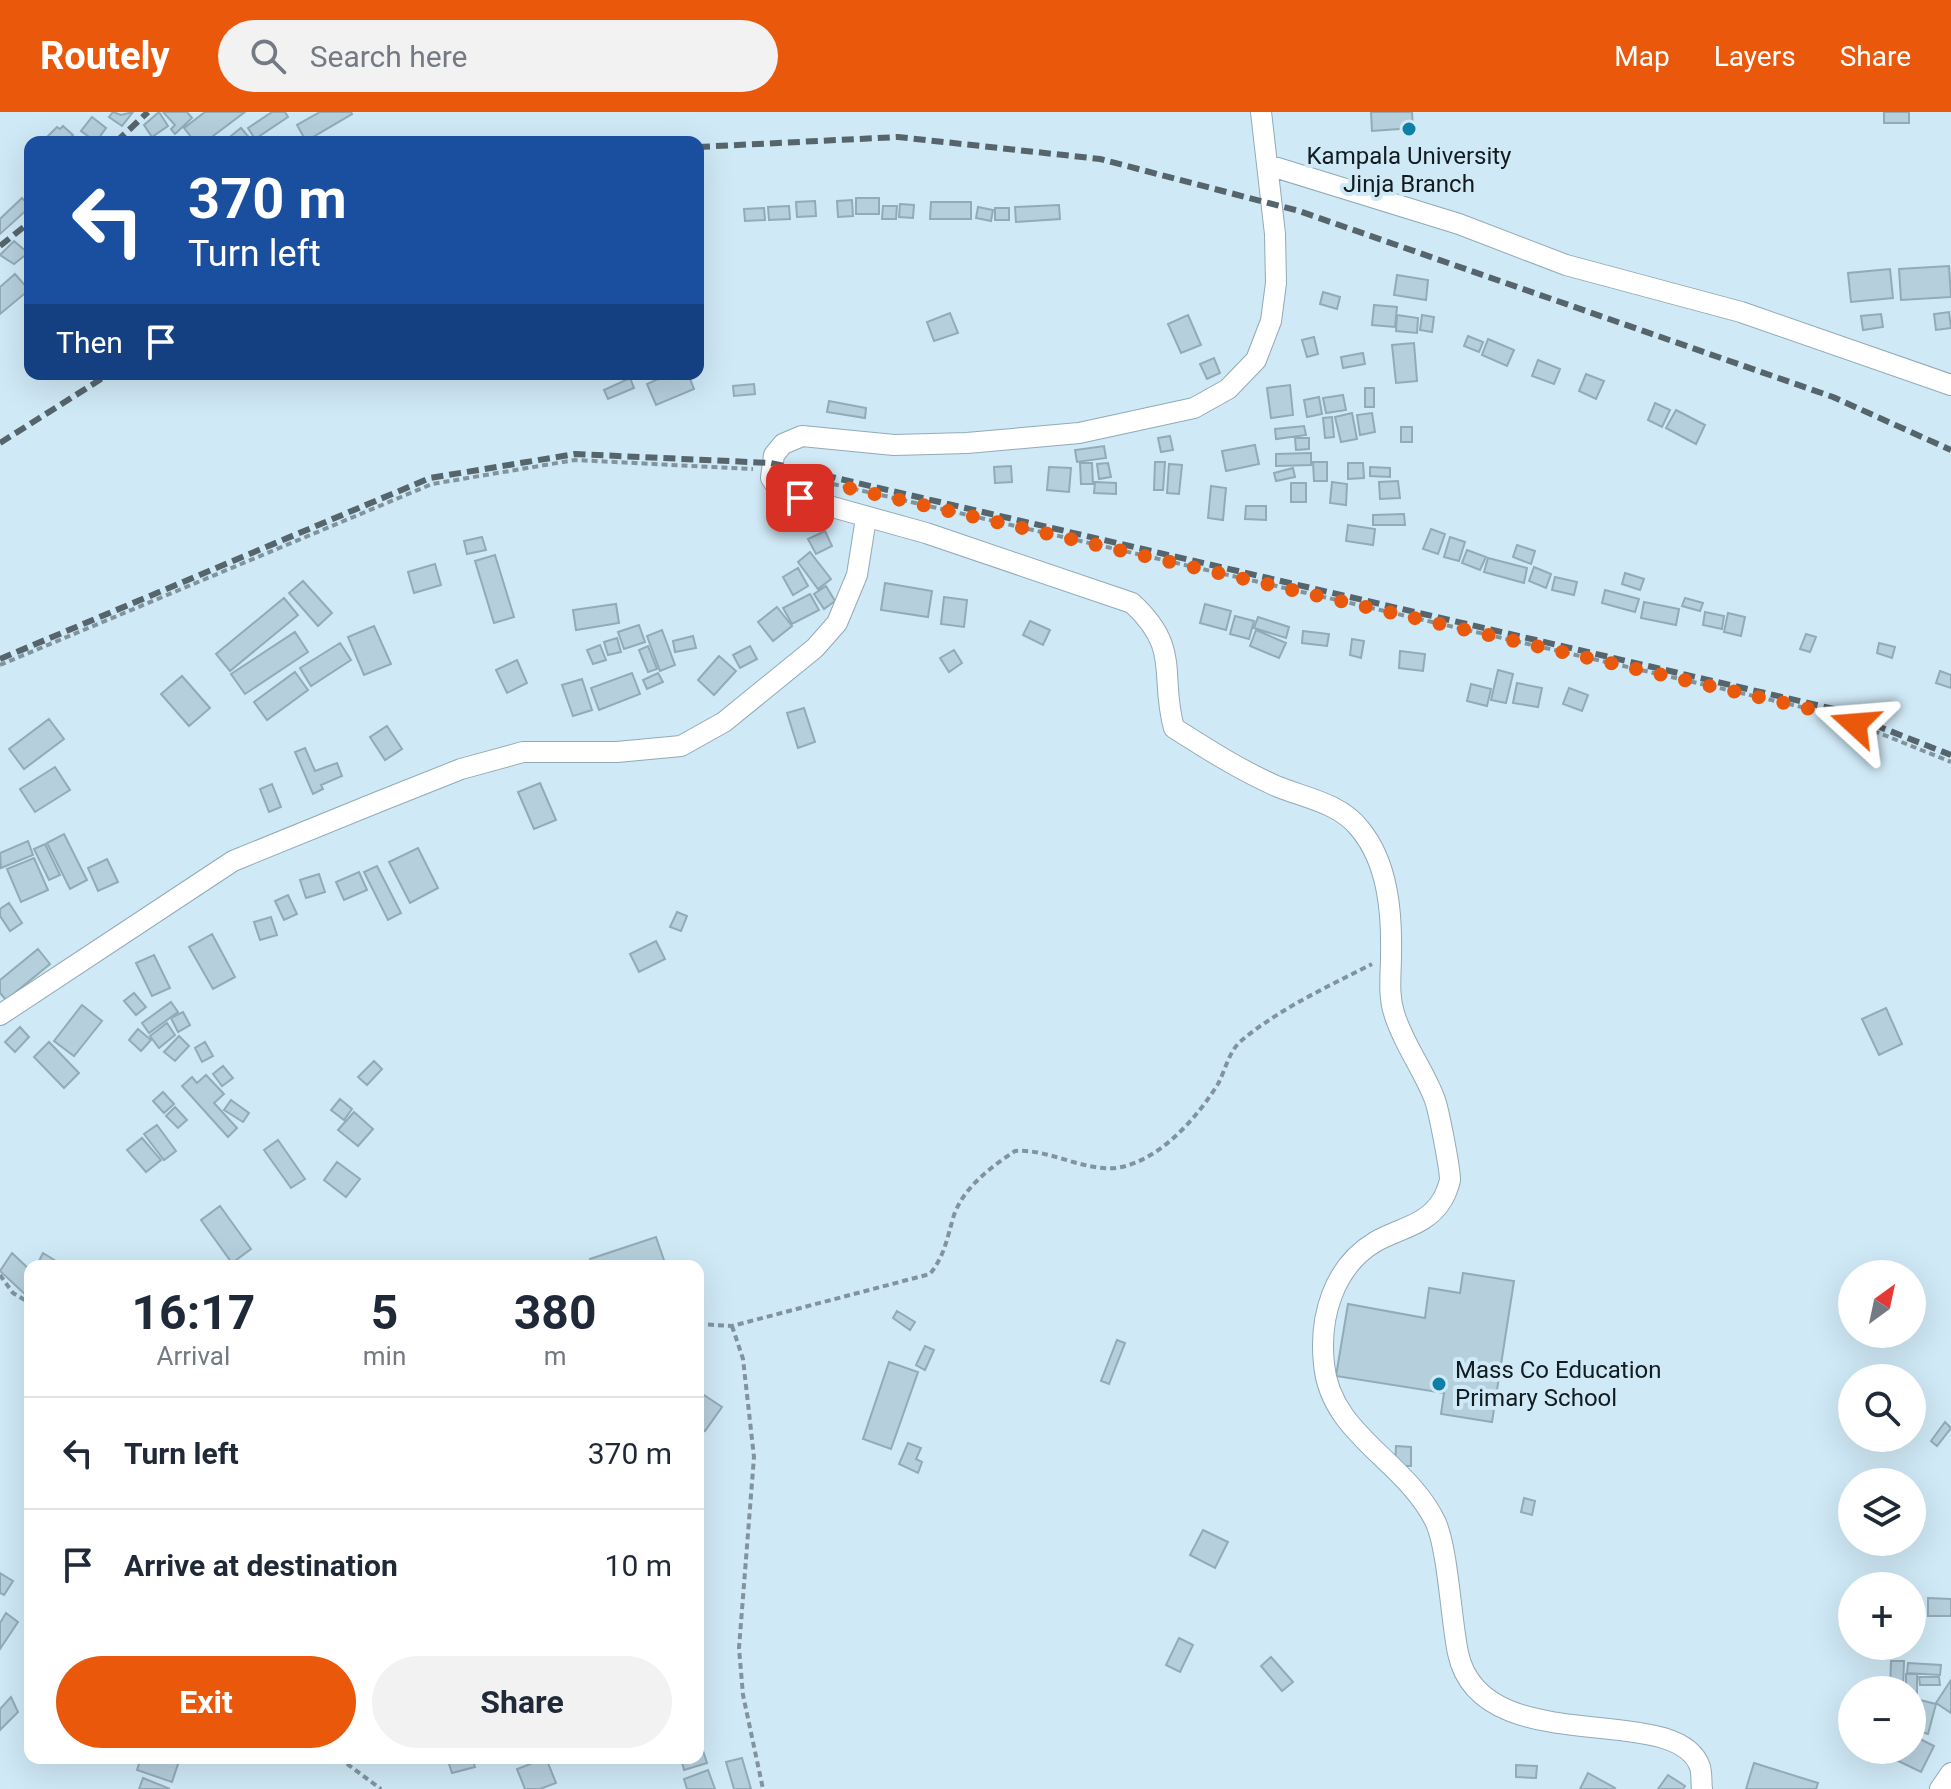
<!DOCTYPE html>
<html lang="en">
<head>
<meta charset="utf-8">
<style>
	:root { --surface:#fff; --page:#f2f2f3; --text:#1f2937; --muted:#747a83; --line:#e0e1e3; --accent:#ea580c }
	body { margin:0; font-family:Roboto,sans-serif; background:var(--page); color:var(--text); height:100vh; display:flex; flex-direction:column; font-size:30px; white-space:nowrap }
	* { box-sizing:border-box; margin:0 }
	p { font-size:26px; color:var(--muted) }
	.icon { flex:none; width:44px; height:44px; fill:none; stroke:currentColor; stroke-width:2; stroke-linecap:round; stroke-linejoin:round }
	.map { position:relative; flex:1; overflow:hidden }
	.side { position:absolute; left:24px; top:1148px; width:680px; height:504px; display:flex; flex-direction:column; background:var(--surface); border-radius:16px; box-shadow:0 8px 32px #0002 }
	.side>* { flex:none }
	.top-card { position:absolute; left:24px; top:24px; width:680px; height:244px; border-radius:16px; box-shadow:0 8px 32px #0002; background:#1a4fa0; color:#fff; overflow:hidden }
	.needle { width:52px; rotate:33deg }
	.fabs { position:absolute; left:1838px; top:1148px; display:grid; gap:16px }
	.fabs a { display:grid; place-items:center; width:88px; height:88px; border-radius:50%; background:var(--surface); box-shadow:0 8px 32px #0002; font-size:40px }
	.pin { position:absolute; display:grid; place-items:center; width:68px; height:68px; color:#fff; margin:-34px; border-radius:16px; box-shadow:0 4px 12px #0006 }
	.me { position:absolute; width:88px; margin:-44px; rotate:289deg; stroke-linejoin:round; filter:drop-shadow(0 0 6px #0008) }
	.turn { display:flex; align-items:center; gap:28px; height:168px; padding:0 32px; font-size:36px }
	.turn .icon { width:104px; height:104px; stroke-width:2.5 }
	.turn b { display:block; font-size:56px; line-height:68px }
	.then { display:flex; align-items:center; height:76px; padding:0 32px; background:#0003; gap:16px; font-size:30px }
	.eta { display:flex; justify-content:space-evenly; align-items:center; height:136px; text-align:center }
	.eta b { font-size:48px; font-weight:700; line-height:56px }
	.primary-button { display:flex; gap:16px; margin-top:auto; padding:16px 32px }
	.primary-button a { flex:1; height:92px; border-radius:48px; background:var(--accent); color:#fff; font-size:32px; font-weight:700; line-height:92px; text-align:center }
	.primary-button a+a { background:var(--page); color:var(--text) }
	ul { padding:0; list-style:none }
	li { display:flex; align-items:center; gap:24px; height:112px; padding:0 32px; border-top:2px solid var(--line) }
	li div { flex:1 }
	li b { display:block; font-size:30px }
	li em { font-style:normal }
	header { display:flex; align-items:center; gap:48px; box-sizing:border-box; height:112px; padding:0 40px; background:var(--accent); color:#fff }
	header strong { font-size:38px }
	nav { display:flex; gap:44px; margin-inline-start:auto; font-size:28px }
	.search { width:560px; height:72px; background:var(--page); display:flex; align-items:center; gap:20px; box-sizing:border-box; padding:0 28px; border-radius:44px; color:var(--muted); font-size:30px }
	.map>svg:first-child { display:block }
	.building { fill:#b5cfdc; stroke:#92abb7; stroke-width:2 }
	.lines { fill:none; stroke-linecap:round; stroke-linejoin:round }
	.street-casing { stroke:#91aab6; stroke-width:22 }
	.path { stroke:#81949d; stroke-width:4; stroke-dasharray:6 4; stroke-linecap:butt }
	.street { stroke:#fff; stroke-width:20 }
	.rail { stroke:#56656c; stroke-width:6; stroke-dasharray:12 6; stroke-linecap:butt }
	.route { stroke:#ea580c; stroke-width:14; stroke-dasharray:0 25.2 }
	.poi-dot { fill:#0e80a7; stroke:#cfe9f6; stroke-width:3 }
	.labels { text-anchor:middle; stroke-width:8; stroke-linejoin:round; paint-order:stroke }
	.poi-label { font-size:24px; fill:#121c20; stroke:#cfe9f6 }
</style>
</head>
<body>
<header>
<strong>Routely</strong>
<div class="search"><svg class="icon" aria-label="search" viewBox="0 0 24 24"><circle cx="10" cy="10" r="6"/><path d="M15 15l6 6"/></svg>Search here</div>
<nav><a>Map</a><a>Layers</a><a>Share</a></nav>
</header>
<div class="map">
<svg width="1951" height="1677" viewBox="0 0 1951 1677">
	<rect width="100%" height="100%" fill="#cfe9f6"/>
	<path class="building" d="M113 0 121 3 133 0 122 14 109 5Z
		M159 0 168 14 152 25 144 13Z
		M163 0H187L192 6 175 22 171 17 175 13Z
		M205 0H245L205 30H195L184 16Z
		M272 0H285L288 5 255 27 248 16Z
		M320 0H351L352 2 306 29 297 13Z
		M1371 0H1412L1413 16 1372 19Z
		M1884 0H1909V11H1884Z
		M92 5 106 16 96 30 81 19Z
		M63 14 73 23 69 27 71 30H53L47 25 57 15 60 17Z
		M241 16 253 30H236L231 24Z
		M22 86 30 95 0 122V107Z
		M856 86H879V102H856Z
		M852 88 853 104 838 105 837 89Z
		M815 89 816 104 797 105 796 90Z
		M931 90H971V107H930Z
		M900 92 914 93 913 106 899 105Z
		M1059 93 1060 107 1016 110 1015 95Z
		M789 94 790 107 769 108 768 95Z
		M883 94H897L896 107H882Z
		M978 95 993 98 991 109 976 106Z
		M764 96 765 108 745 109 744 97Z
		M995 96H1009V108H995Z
		M14 129 28 141 14 152 0 143Z
		M1949 154 1951 185 1901 188 1899 157Z
		M1890 157 1893 186 1851 190 1848 161Z
		M15 162 29 178 0 202V175Z
		M1397 163 1428 168 1426 188 1394 183Z
		M1323 180 1340 185 1337 197 1320 192Z
		M1374 193 1397 195 1395 215 1372 213Z
		M1949 200 1951 216 1936 218 1934 202Z
		M950 201 958 221 934 229 927 210Z
		M1881 202 1883 215 1863 218 1861 204Z
		M1188 203 1201 233 1181 241 1168 212Z
		M1397 203 1418 206 1417 221 1396 219Z
		M1422 203 1434 205 1432 220 1420 218Z
		M1468 224 1483 230 1479 240 1464 234Z
		M1314 225 1318 242 1307 245 1302 228Z
		M1488 227 1514 238 1507 254 1482 243Z
		M1414 231 1417 269 1396 271 1392 233Z
		M1363 241 1365 252 1343 256 1341 245Z
		M1214 246 1220 261 1207 267 1200 252Z
		M1538 248 1560 257 1554 272 1532 264Z
		M669 262H688L694 277 656 293 647 272Z
		M1586 262 1604 269 1596 287 1579 279Z
		M630 266 634 276 608 287 604 278Z
		M754 272 755 282 734 284 733 274Z
		M1290 273 1293 303 1271 306 1267 276Z
		M1365 276H1374V295H1365Z
		M1343 283 1346 298 1326 301 1323 286Z
		M1319 285 1322 302 1307 305 1304 288Z
		M829 289 866 296 865 306 827 300Z
		M1655 291 1670 298 1662 315 1648 308Z
		M1676 298 1705 313 1696 332 1666 316Z
		M1352 301 1357 327 1341 330 1335 305Z
		M1372 301 1375 320 1360 323 1357 303Z
		M1332 305 1334 325 1325 326 1323 306Z
		M1304 314 1306 323 1276 327 1275 317Z
		M1401 315H1412V330H1401Z
		M1170 324 1173 338 1161 340 1158 326Z
		M1295 326H1309V337L1296 338Z
		M1255 333 1259 352 1226 359 1222 339Z
		M1104 334 1106 346 1077 350 1075 338Z
		M1311 341V353L1276 354V342Z
		M1155 350H1165L1163 378H1154Z
		M1313 350H1327V369H1314Z
		M1080 351H1092L1093 372H1081Z
		M1108 351 1111 365 1099 367 1097 352Z
		M1348 351H1363L1364 366 1348 367Z
		M1169 352 1182 353 1179 382 1167 381Z
		M1011 354 1012 370 995 371 994 355Z
		M1049 355 1071 356 1069 380 1047 378Z
		M1370 355 1390 356V365L1370 364Z
		M1293 356 1295 365 1276 369 1274 361Z
		M1398 369 1400 386 1380 387 1379 370Z
		M1095 370 1116 371V382L1094 381Z
		M1332 370 1347 372 1346 393 1330 391Z
		M1291 371H1306V390H1291Z
		M1211 374 1226 376 1223 408 1208 406Z
		M1246 394H1266V408L1245 407Z
		M1404 402 1405 413H1373V403Z
		M1348 413 1375 417 1373 433 1346 429Z
		M1431 417 1445 422 1438 442 1423 437Z
		M825 419 832 434 816 442 808 427Z
		M482 425 486 438 467 442 464 429Z
		M1450 425 1465 430 1459 449 1444 445Z
		M1517 433 1535 439 1531 452 1513 445Z
		M1467 438 1486 445 1480 458 1462 451Z
		M810 440 831 467 818 477 798 450Z
		M495 443 514 505 494 511 475 449Z
		M1488 446 1527 456 1524 471 1484 460Z
		M435 452 441 473 414 481 408 460Z
		M1534 455 1551 462 1546 476 1529 469Z
		M798 456 808 474 793 483 783 465Z
		M1625 461 1644 467 1640 478 1622 472Z
		M1555 465 1577 470 1574 483 1552 478Z
		M303 469 332 501 318 514 289 481Z
		M885 471 932 479 928 505 881 498Z
		M826 474 835 489 824 497 814 482Z
		M1605 478 1639 487 1635 500 1602 491Z
		M810 482 819 498 792 512 783 496Z
		M944 485 967 488 964 515 941 512Z
		M284 486 298 503 230 559 216 542Z
		M1685 486 1703 491 1700 499 1682 494Z
		M1644 490 1679 497 1676 513 1641 506Z
		M616 492 619 511 576 518 573 498Z
		M1205 492 1231 499 1226 518 1200 511Z
		M777 495 792 514 773 529 758 510Z
		M1705 500 1724 504 1722 517 1703 513Z
		M1728 501 1745 505 1741 524 1724 520Z
		M1235 504 1254 509 1249 527 1230 522Z
		M1258 505 1289 515 1286 526 1254 516Z
		M1030 509 1050 518 1043 533 1023 523Z
		M639 513 645 530 624 537 618 520Z
		M374 514 391 552 364 563 348 525Z
		M662 518 675 553 660 559 647 524Z
		M1256 518 1286 531 1279 546 1250 534Z
		M1303 519 1329 522 1327 534 1302 531Z
		M295 520 308 540 245 582 231 562Z
		M1806 522 1816 525 1810 540 1800 537Z
		M693 524 696 536 675 540 673 529Z
		M617 526 621 540 608 543 604 530Z
		M1352 527 1364 529 1361 546 1350 543Z
		M340 531 351 548 311 574 300 556Z
		M1879 531 1895 535 1892 546 1877 541Z
		M600 533 606 548 593 552 587 538Z
		M648 534 657 557 648 560 639 538Z
		M750 534 757 547 740 556 733 543Z
		M954 538 962 551 949 560 940 546Z
		M1400 539 1425 542 1423 559 1399 556Z
		M719 544 736 559 714 583 698 568Z
		M517 548 527 571 507 581 496 558Z
		M1498 558 1513 562 1506 591 1491 588Z
		M1940 559 1951 563V576L1936 571Z
		M295 560 308 578 267 608 254 590Z
		M632 561 640 582 599 598 591 576Z
		M658 561 663 570 647 577 643 568Z
		M182 564 210 596 189 614 161 582Z
		M582 567 592 598 573 604 562 573Z
		M1517 571 1542 576 1538 595 1513 591Z
		M1471 572 1491 577 1487 594 1467 589Z
		M1569 576 1588 583 1582 599 1563 592Z
		M804 596 815 630 798 636 787 601Z
		M49 607 64 627 24 657 9 637Z
		M387 614 402 637 385 648 370 625Z
		M305 636 315 659 337 651 342 664 321 673 323 677 313 682 295 640Z
		M55 655 70 678 35 700 20 677Z
		M540 671 556 708 534 717 518 680Z
		M272 672 281 695 269 700 260 677Z
		M64 722 87 768 70 777 47 731Z
		M28 729 33 743 1 756 0 741Z
		M45 732 60 763 49 768 34 737Z
		M418 736 438 776 410 791 389 750Z
		M34 746 48 778 21 790 7 757Z
		M107 747 118 770 98 779 88 756Z
		M377 754 401 801 388 808 364 760Z
		M359 760 367 778 344 788 336 770Z
		M319 762 325 780 306 786 300 768Z
		M288 783 297 802 284 808 275 789Z
		M9 791 22 811 10 819 0 804V797Z
		M677 800 687 804 681 819 670 815Z
		M271 805 277 823 260 828 254 810Z
		M212 822 235 865 213 877 189 835Z
		M656 829 665 847 639 860 630 842Z
		M38 837 50 852 6 888 0 881V868Z
		M154 843 170 876 152 884 136 851Z
		M134 881 146 895 136 903 124 889Z
		M171 890 178 900 149 921 142 911Z
		M82 893 102 909 74 944 54 929Z
		M1886 896 1902 932 1879 943 1862 907Z
		M183 900 190 913 178 920 171 906Z
		M167 911 175 923 159 936 150 924Z
		M20 915 29 925 15 940 5 930Z
		M138 917 151 928 141 939 129 928Z
		M179 924 189 934 175 949 164 940Z
		M49 930 79 961 64 976 34 945Z
		M205 930 213 944 202 950 195 936Z
		M374 949 382 957 367 973 358 965Z
		M223 954 233 966 222 974 213 962Z
		M206 963 224 982 214 991 237 1016 228 1025 182 974 192 965 197 971Z
		M163 980 174 992 164 1001 153 989Z
		M340 987 352 997 344 1008 331 998Z
		M231 988 249 1001 243 1010 224 998Z
		M175 995 187 1008 178 1016 166 1004Z
		M354 1000 373 1017 358 1034 338 1018Z
		M157 1013 176 1039 164 1048 144 1022Z
		M142 1026 161 1048 146 1060 127 1038Z
		M278 1028 305 1067 291 1076 264 1038Z
		M337 1050 360 1067 346 1085 324 1068Z
		M220 1094 251 1137 232 1151 201 1108Z
		M656 1125 666 1154H592L590 1147Z
		M12 1141 30 1158V1187L0 1159Z
		M43 1141 61 1152 60 1154 38 1151Z
		M1463 1161 1514 1169 1492 1310 1441 1302 1444 1281 1336 1264 1348 1192 1425 1206 1429 1176 1460 1181Z
		M897 1199 915 1210 910 1218 893 1206Z
		M1117 1228 1125 1231 1109 1272 1101 1269Z
		M925 1234 934 1238 925 1258 916 1253Z
		M889 1250 918 1260 891 1337 863 1327Z
		M698 1279 722 1295 705 1319 698 1314Z
		M1945 1310 1951 1316 1937 1334 1931 1329Z
		M908 1331 921 1336 916 1347 922 1350 918 1361 899 1352Z
		M1396 1334 1411 1335V1354H1395Z
		M1524 1386 1535 1389 1532 1403 1521 1400Z
		M1203 1418 1228 1430 1215 1456 1190 1443Z
		M0 1461 13 1469 4 1483 0 1481Z
		M1928 1486 1951 1487V1504H1928Z
		M6 1501 18 1510 0 1537V1511Z
		M1179 1526 1193 1533 1180 1560 1166 1553Z
		M1271 1545 1293 1570 1282 1579 1261 1554Z
		M1891 1549H1904L1903 1578H1890Z
		M1908 1551 1941 1553 1940 1563 1907 1561Z
		M1906 1562H1917V1581L1906 1578Z
		M1919 1565H1939L1940 1573H1920Z
		M1951 1568V1601L1936 1591Z
		M11 1585 18 1600 0 1618V1597Z
		M1912 1586 1936 1592 1928 1622 1912 1617Z
		M698 1623 707 1651 684 1658 681 1646H698Z
		M1912 1623 1934 1634 1921 1660 1890 1645 1894 1638H1912Z
		M141 1646H180L172 1670 137 1658Z
		M447 1646H472L475 1655 452 1661Z
		M546 1646 556 1671 540 1677H525L517 1657Z
		M742 1646 751 1677H734L726 1650Z
		M1754 1651 1818 1671 1816 1677H1746Z
		M1516 1653 1537 1654 1536 1666 1516 1665Z
		M708 1658 715 1677H687L684 1667Z
		M1588 1661 1615 1676 1614 1677H1580Z
		M1668 1663 1685 1674 1683 1677H1658Z
		M143 1666 170 1677H139Z"/>
	<g class="lines">
		<g class="street-casing">
			<path id="street" d="M1261 0 1275 122 1276 171 1271 209 1256 248 1228 277 1194 296 1079 321 967 331 894 333 802 324 783 332 774 343 771 366 777 375 800 386 926 421 1132 491C1182 537 1159 563 1174 616 1207 637 1240 658 1276 674 1305 686 1340 691 1360 717 1388 751 1392 800 1391 843 1391 863 1388 882 1394 901 1403 932 1424 958 1435 988 1439 1000 1450 1056 1450 1068 1449 1073 1445 1084 1442 1088 1428 1113 1397 1117 1375 1130 1333 1155 1319 1206 1324 1252 1330 1323 1407 1349 1436 1411 1448 1439 1451 1507 1458 1541 1481 1651 1677 1587 1700 1655 1702 1661 1701 1671 1702 1677
				M1268 53 1459 112 1566 153 1741 200 1951 273
				M0 903 233 749 378 690 461 657 523 640H617L681 634 724 610 815 536 837 511 857 463 866 406
				M1940 1677 1951 1661"/>
		</g>
		<path class="path" d="M833 372 1832 602 1951 650
			M0 553 432 372 575 348 753 357
			M0 1163 13 1181 30 1191
			M698 1212 732 1214 930 1162C945 1143 947 1126 954 1103 964 1075 991 1055 1015 1039 1053 1036 1092 1066 1129 1053 1166 1041 1198 1004 1218 972 1225 959 1229 939 1241 929 1279 897 1327 875 1372 852
			M732 1214 743 1247 754 1345 739 1536 743 1583 763 1677
			M339 1646 381 1677"/>
		<use href="#street" class="street"/>
		<path class="rail" d="M116 30 148 0
			M698 35 898 25 1100 47 1299 99 1833 285 1951 338
			M0 134 30 110
			M0 331 109 262
			M0 547 430 366 575 342 771 351 1834 597 1951 643"/>
	</g>
	<g class="lines">
		<path class="route" d="M800 386 777 375 770 358 1832 602 1855 612"/>
	</g>
	<g class="poi-dot">
		<circle cx="1409" cy="17" r="8"/>
		<circle cx="1439" cy="1272" r="8"/>
	</g>
	<g class="labels">
		<g class="poi-label">
			<text x="1409" y="52">Kampala University<tspan x="1409" dy="28">Jinja Branch</tspan></text>
			<text x="1455" y="1266" text-anchor="start">Mass Co Education<tspan x="1455" dy="28">Primary School</tspan></text>
		</g>
	</g>
</svg>
<div class="fabs">
<a><svg class="needle" viewBox="-14 -14 28 28"><path d="M0-13l5 13h-10z" fill="#e53935"/><path d="M0 13l5-13h-10z" fill="#747a83"/></svg></a>
<a><svg class="icon" aria-label="search" viewBox="0 0 24 24"><circle cx="10" cy="10" r="6"/><path d="M15 15l6 6"/></svg></a>
<a><svg class="icon" aria-label="layers" viewBox="0 0 24 24"><path d="M12 4l9 5-9 5-9-5zM3 14l9 5 9-5"/></svg></a>
<a>+</a>
<a>−</a>
</div>
<div class="pin" style="left:800px;top:386px;background:#d93025"><svg class="icon" aria-label="arrive" viewBox="0 0 24 24"><path d="M6 21V4h12l-3 4 3 4H6"/></svg></div>
<svg class="me" style="left:1855px;top:612px" viewBox="-20 -20 40 40"><path d="M0-17L14 15 0 8-14 15z" fill="#ea580c" stroke="#fff" stroke-width="4"/></svg>
<div class="top-card">
<div class="turn"><svg class="icon" aria-label="left" viewBox="0 0 24 24"><path d="M17 20v-9H6M10 6l-5 5 5 5"/></svg><div><b>370 m</b>Turn left</div></div>
<div class="then">Then<svg class="icon" aria-label="arrive" viewBox="0 0 24 24"><path d="M6 21V4h12l-3 4 3 4H6"/></svg></div>
</div>
<section class="side">
<div class="eta">
<div><b>16:17</b><p>Arrival</p></div>
<div><b>5</b><p>min</p></div>
<div><b>380</b><p>m</p></div>
</div>
<ul>
<li><svg class="icon" aria-label="left" viewBox="0 0 24 24"><path d="M17 20v-9H6M10 6l-5 5 5 5"/></svg><div><b>Turn left</b></div><em>370 m</em></li>
<li><svg class="icon" aria-label="arrive" viewBox="0 0 24 24"><path d="M6 21V4h12l-3 4 3 4H6"/></svg><div><b>Arrive at destination</b></div><em>10 m</em></li>
</ul>
<div class="primary-button"><a>Exit</a><a>Share</a></div>
</section>
</div>
</body>
</html>
